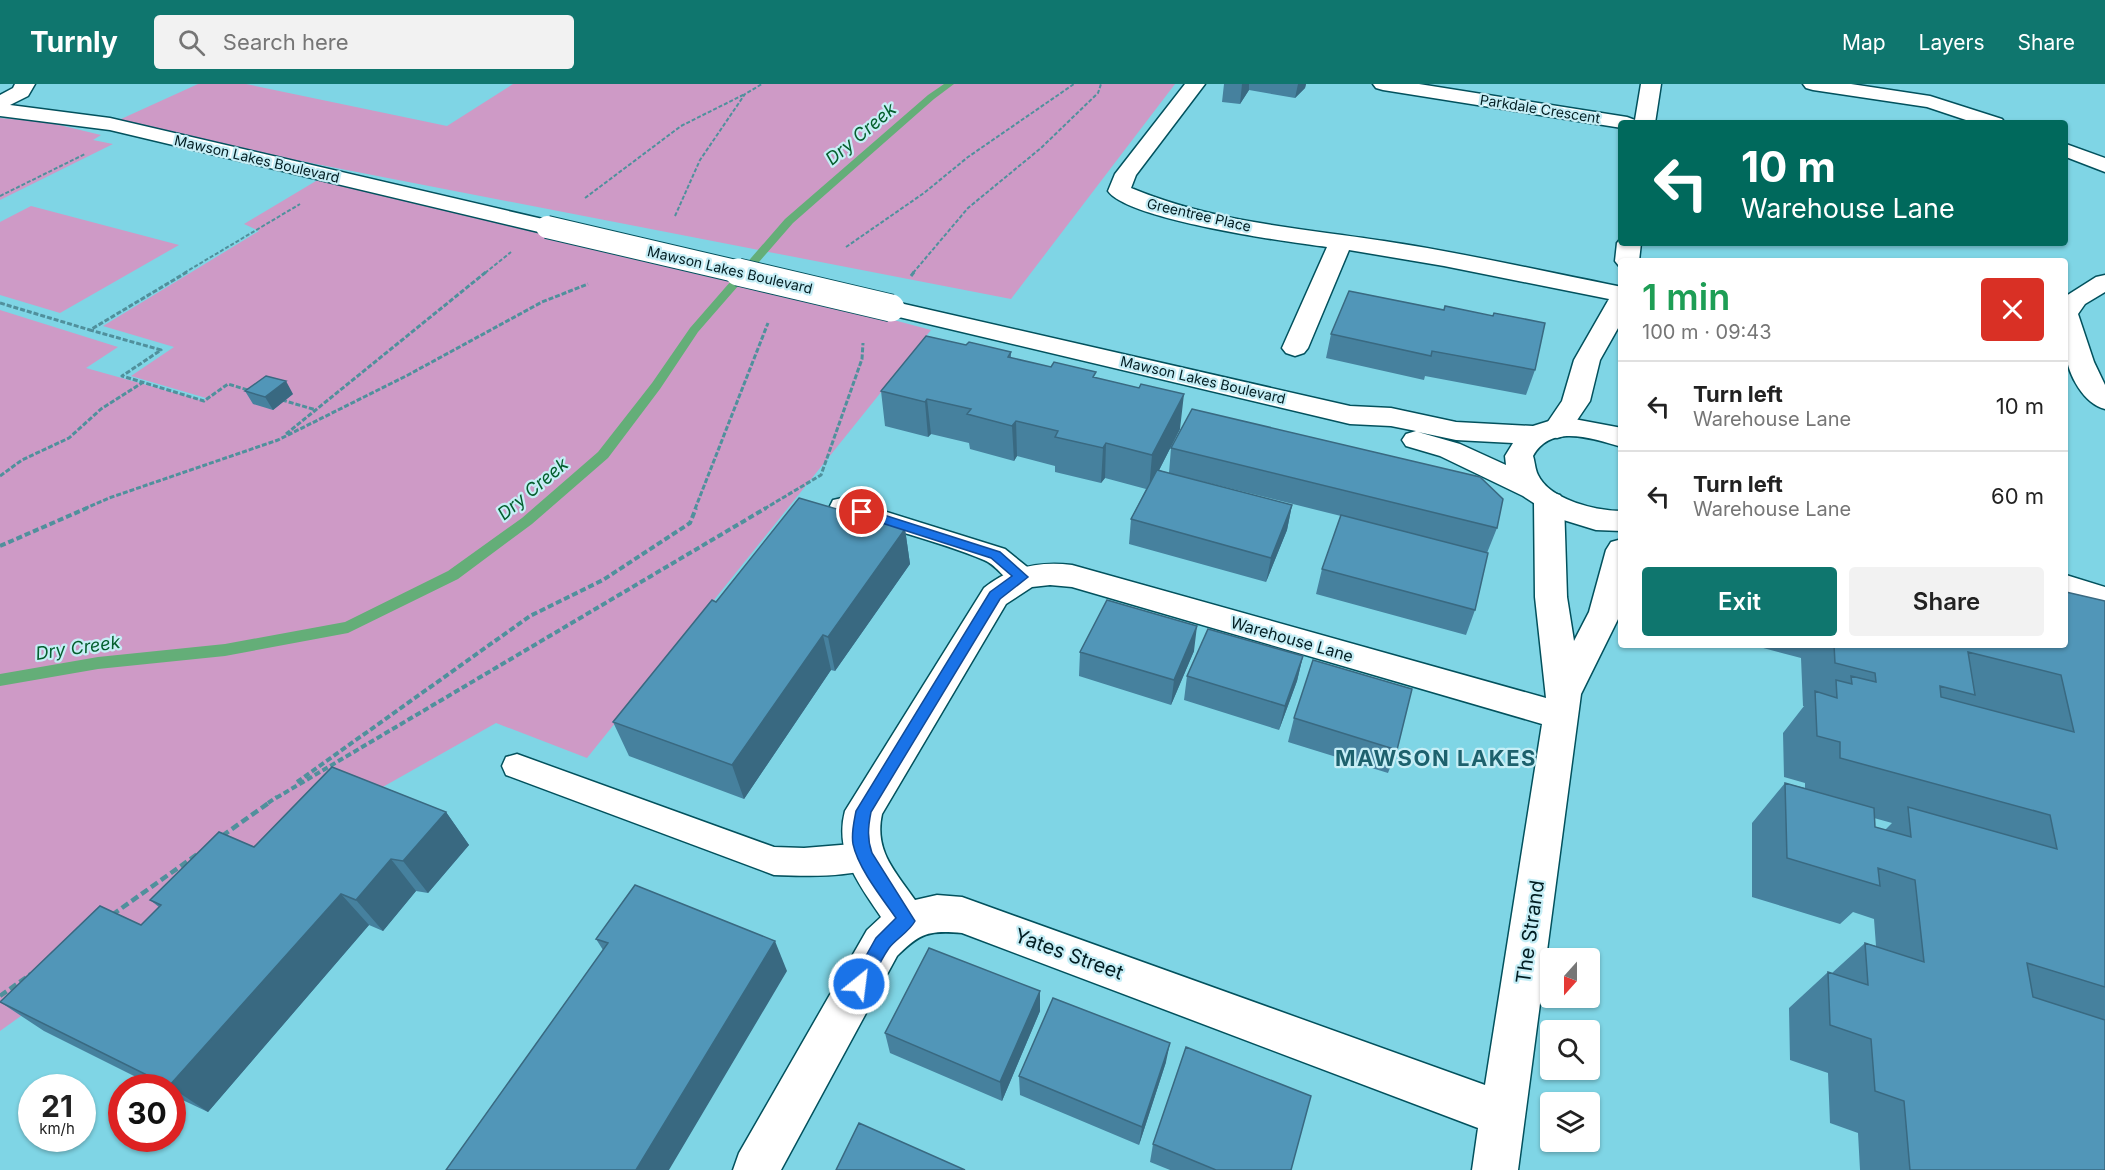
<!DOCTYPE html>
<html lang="en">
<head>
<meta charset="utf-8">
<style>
	:root { --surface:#fff; --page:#f2f2f2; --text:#222; --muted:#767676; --line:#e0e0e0; --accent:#0f766e }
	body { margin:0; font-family:Inter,sans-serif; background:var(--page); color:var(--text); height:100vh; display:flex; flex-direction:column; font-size:22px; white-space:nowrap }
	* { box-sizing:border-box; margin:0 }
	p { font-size:20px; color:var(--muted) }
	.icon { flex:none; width:33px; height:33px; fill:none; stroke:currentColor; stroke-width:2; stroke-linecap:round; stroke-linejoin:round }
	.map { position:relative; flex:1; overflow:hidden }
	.sheet { position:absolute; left:1618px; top:174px; width:450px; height:390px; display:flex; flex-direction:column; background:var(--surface); border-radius:6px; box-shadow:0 2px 4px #0004 }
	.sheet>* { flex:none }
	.hud { position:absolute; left:1618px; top:36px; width:450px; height:126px; border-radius:6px; box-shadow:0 2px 4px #0004; background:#00695c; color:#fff; overflow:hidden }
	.needle { width:39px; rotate:201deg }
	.fabs { position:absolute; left:1540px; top:864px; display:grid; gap:12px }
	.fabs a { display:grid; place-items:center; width:60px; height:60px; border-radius:6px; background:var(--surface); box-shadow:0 2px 4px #0004; font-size:30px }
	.speed { position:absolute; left:18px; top:990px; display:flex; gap:12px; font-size:30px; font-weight:700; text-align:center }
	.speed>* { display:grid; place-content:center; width:78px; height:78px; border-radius:50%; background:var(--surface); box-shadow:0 2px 4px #0004; line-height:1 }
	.speed small { font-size:15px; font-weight:400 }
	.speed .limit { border:9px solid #d22; background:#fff; color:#111 }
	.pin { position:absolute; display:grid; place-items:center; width:51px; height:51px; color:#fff; margin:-26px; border:3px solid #fff; border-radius:50%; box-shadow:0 2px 6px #0007 }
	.me { position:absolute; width:66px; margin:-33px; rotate:29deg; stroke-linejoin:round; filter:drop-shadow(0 0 4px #0008) }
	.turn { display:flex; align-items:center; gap:21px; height:126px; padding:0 24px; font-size:27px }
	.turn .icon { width:78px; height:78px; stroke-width:2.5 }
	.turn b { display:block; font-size:42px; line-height:51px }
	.round { display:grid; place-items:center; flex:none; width:63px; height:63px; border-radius:6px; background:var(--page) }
	.headline { display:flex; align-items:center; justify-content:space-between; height:102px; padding:0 24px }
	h1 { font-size:36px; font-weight:600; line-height:45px; color:#1e9e55 }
	.cta { display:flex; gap:12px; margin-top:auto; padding:12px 24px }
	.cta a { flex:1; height:69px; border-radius:6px; background:var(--accent); color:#fff; font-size:24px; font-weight:600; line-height:69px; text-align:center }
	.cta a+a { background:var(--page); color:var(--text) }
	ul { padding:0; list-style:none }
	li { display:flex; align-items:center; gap:18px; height:90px; padding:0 24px; border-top:2px solid var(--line) }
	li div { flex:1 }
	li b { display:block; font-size:22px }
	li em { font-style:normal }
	header { display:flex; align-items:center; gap:36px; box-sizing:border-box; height:84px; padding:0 30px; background:var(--accent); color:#fff }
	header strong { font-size:28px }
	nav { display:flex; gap:33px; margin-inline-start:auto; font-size:21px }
	.search { width:420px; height:54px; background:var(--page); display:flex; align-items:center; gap:15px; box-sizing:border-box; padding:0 21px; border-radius:6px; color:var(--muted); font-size:22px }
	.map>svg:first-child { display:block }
	.green { fill:#ce9ac6 }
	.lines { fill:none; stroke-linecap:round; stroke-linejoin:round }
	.stream { fill:#64ae78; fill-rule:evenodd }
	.lane-casing { stroke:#02515d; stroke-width:3 }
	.street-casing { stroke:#02515d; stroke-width:3 }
	.secondary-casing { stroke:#02515d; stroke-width:3 }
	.path-far3 { stroke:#50909c; stroke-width:2; stroke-dasharray:4 2; stroke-linecap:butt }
	.path-far2 { stroke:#50909c; stroke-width:3; stroke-dasharray:5 2; stroke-linecap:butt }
	.path-far1 { stroke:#50909c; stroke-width:4; stroke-dasharray:6 3; stroke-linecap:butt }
	.path { stroke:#50909c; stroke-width:4.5; stroke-dasharray:8 4; stroke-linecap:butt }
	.lane { fill:#fff; fill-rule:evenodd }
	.street { fill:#fff; fill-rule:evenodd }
	.secondary { fill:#fff; fill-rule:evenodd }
	.secondary-bridge-far1-casing { stroke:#02515d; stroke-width:24; stroke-linecap:butt }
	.secondary-bridge-casing { stroke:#02515d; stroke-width:29; stroke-linecap:butt }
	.secondary-bridge-far1 { stroke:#fff; stroke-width:22 }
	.secondary-bridge { stroke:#fff; stroke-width:27 }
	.wall { fill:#46819e; fill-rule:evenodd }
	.shaded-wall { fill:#396981 }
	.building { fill:#5196b8; stroke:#396981; stroke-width:1.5; fill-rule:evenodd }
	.route { fill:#1a73e8; stroke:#114b97; stroke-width:1.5 }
	.labels { text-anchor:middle; stroke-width:4.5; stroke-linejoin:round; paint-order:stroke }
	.far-street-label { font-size:14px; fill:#021d22; stroke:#c6eef6 }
	.street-label { font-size:16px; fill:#021d22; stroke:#c6eef6 }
	.water-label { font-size:18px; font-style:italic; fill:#045f2d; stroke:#c6eef6 }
	.near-street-label { font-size:20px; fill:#021d22; stroke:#c6eef6 }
	.district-label { font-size:22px; font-weight:bold; letter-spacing:1.5px; fill:#1d616d; stroke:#c6eef6 }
</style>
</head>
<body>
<header>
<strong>Turnly</strong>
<div class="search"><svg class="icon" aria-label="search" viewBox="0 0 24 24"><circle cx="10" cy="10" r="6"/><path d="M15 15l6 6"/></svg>Search here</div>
<nav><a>Map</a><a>Layers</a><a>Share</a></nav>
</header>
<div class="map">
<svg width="2105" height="1086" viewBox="0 0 2105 1086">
	<rect width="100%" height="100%" fill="#7fd5e5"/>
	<path class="green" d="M198 0H246L447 42 513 0H1175L1011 215 110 40Z
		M0 34 47 38 101 51 93 56 113 60 0 116Z
		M326 91 547 143 931 246 587 674 496 639 358 717 263 759 0 947V226L118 263 86 284 204 317 206 314 131 292 174 263 103 242 259 147 244 140Z
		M31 122 179 161 60 229 0 211V138Z"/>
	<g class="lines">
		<path class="stream" d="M944 0H954L934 15 793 139 698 248 660 305 608 374 532 440 458 495 348 549 225 572 98 585 0 602V590L98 573 225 560 345 538 448 487 522 434 598 368 652 299 690 244 785 135 928 11Z"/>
		<g class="lane-casing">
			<path id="lane" d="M842 414 1005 465 1031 486 1035 493 1031 500C1007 507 1003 484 984 476 938 457 882 443 833 428L830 422 833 416Z
				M517 670 774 763 804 764 865 759 876 763 881 773 876 783C845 794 806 792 774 791L506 691 502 682 506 673Z"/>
		</g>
		<g class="street-casing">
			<path id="street" d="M1185 0H1205L1136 91 1131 104C1212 138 1298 144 1384 157 1464 169 1542 187 1622 203V237L1600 276 1590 317 1567 351 1557 354 1547 351 1543 345 1562 317 1574 276 1609 215 1444 182 1349 166 1308 264 1304 269 1295 272 1286 269 1282 264 1327 163C1288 158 1128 136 1108 107L1115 90Z
				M1373 0H1419L1627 33 1635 36 1641 0H1661L1655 39H1622V44L1383 6 1376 4Z
				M1803 0H1851L1930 12 2002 35 2005 39H1975L1927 23 1813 6 1806 4Z
				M2066 60 2105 74V88L2066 73Z
				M1621 154 1622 159H1641L1639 177H1622V183L1619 182 1615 177 1617 159Z
				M2105 191V208L2085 220 2078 230 2094 278 2105 301V325C2084 320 2068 291 2066 270 2063 251 2066 231 2066 212L2096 193Z
				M1549 408 1560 411 1564 418 1567 513 1574 557 1589 528 1606 466 1611 458 1622 455V527L1581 610 1518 1086H1472L1478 1044 962 849C929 846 920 849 897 872L781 1086H733L739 1069 867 846 881 833C859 800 834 769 845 727L984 504C1010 483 1039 477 1072 481L1546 614 1535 513 1534 418 1538 411ZM1050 501 1072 503 1542 640 1485 1001 962 813 937 811 915 816C895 787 874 767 882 730L1006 520 1032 503Z"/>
		</g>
		<g class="secondary-casing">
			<path id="secondary" d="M15 0H35L28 12 10 21 110 34 547 136 555 138 558 143 555 148 547 150 110 46 0 32V11L13 4Z
				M891 217 1350 322 1391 324 1456 338 1533 342 1549 337 1574 335 1622 344V363C1593 355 1551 339 1533 372 1535 378 1535 385 1538 391 1550 416 1596 427 1622 427V447L1596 446 1557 434 1523 412 1440 372 1406 362 1402 356 1406 350 1416 347 1391 342 1350 340 882 229 879 224 882 219ZM1418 348 1456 356 1513 359 1505 372 1506 381 1460 360Z
				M2066 491 2105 503V527L2066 515Z"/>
		</g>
		<path class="path-far3" d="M0 112 85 70
			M585 114 681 42 745 10
			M675 132 700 76 745 10 762 0
			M846 163 924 109 968 73 1074 0
			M184 189 300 120
			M485 189 511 168
			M913 189 968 124 1041 64 1098 9 1101 0"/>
		<path class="path-far2" d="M187 188 90 246 161 266 122 292 204 317 228 300 251 307
			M911 192 914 188
			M0 219 90 246
			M282 316 316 326
			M286 350 486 188
			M0 392 22 376 69 354 101 325 142 299
			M84 425 109 414 278 356 408 291 542 218 588 200
			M695 425 768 239
			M764 425 821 391 862 275 863 259"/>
		<path class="path-far1" d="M0 462 87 424
			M297 698 530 532 603 496 690 439 696 424
			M276 714 766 424
			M268 719 277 713"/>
		<path class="path" d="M222 752 270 718
			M112 831 199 769
			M0 912 31 890"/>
		<use href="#lane" class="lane"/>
		<use href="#street" class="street"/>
		<use href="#secondary" class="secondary"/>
		<g class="secondary-bridge-far1-casing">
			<path id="secondary-bridge-far1" d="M547 143 744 189"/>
		</g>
		<g class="secondary-bridge-casing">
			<path id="secondary-bridge" d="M738 188 891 224"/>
		</g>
		<use href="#secondary-bridge-far1" class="secondary-bridge-far1"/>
		<use href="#secondary-bridge" class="secondary-bridge"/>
	</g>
	<path class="wall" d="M1224 0H1306L1305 4 1295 14 1249 6 1240 20 1222 18Z
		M1444 226 1535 286 1526 311 1425 292 1424 296 1326 274 1331 250Z
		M966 261 1011 268V274L1096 294 1180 345 1159 386 1169 389 1171 364 1497 444 1487 469 1475 526 1466 551 1316 510 1322 485 1341 432 1176 391 1292 421 1287 446 1266 498 1129 460 1131 435 1146 405 1105 394 1101 399 1055 388V382L1017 372 1014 377 970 365 969 359 931 350 928 353 885 342 881 307Z
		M245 307 293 310 273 326 253 320Z
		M905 445 910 480 835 587 831 586 744 715 629 672 613 638 716 518Z
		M2105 517V1086H1860L1858 1049 1830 1039 1828 989 1790 976 1789 924 1828 888 1832 889 1865 859 1876 862 1874 835 1853 828 1840 840 1752 813V739L1785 699 1805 704V699L1784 693 1783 649 1804 622H1803L1801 574 1752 561H2066ZM1874 734 1892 739 1885 746 1875 743Z
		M1194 567 1171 621 1079 592 1080 568Z
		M1303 572 1297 597 1279 646 1184 616 1187 592Z
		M1294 634 1397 666 1388 689 1288 658Z
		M446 728 469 761 428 809 416 807 383 847 369 841 208 1028 172 1011V1004H158L44 947 0 918 141 841 159 823 150 816 254 763Z
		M596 855 787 887 603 866Z
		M1040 907V927L1002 1017 890 969 885 949Z
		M1166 978 1139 1061 1020 1011 1019 992Z
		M1153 1060 1291 1086H1170L1150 1078Z"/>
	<path class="shaded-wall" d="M1242 0H1249V6L1240 20Z
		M1298 0H1306L1305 4 1295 14Z
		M286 297 293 310 273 326 265 313Z
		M1184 310 1180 345 1149 406 1152 371Z
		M927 315 931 350 928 353 925 318Z
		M1016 337 1017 372 1014 377 1012 342Z
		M1106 359 1105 394 1101 399 1103 364Z
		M1292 421 1287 446 1266 498 1271 474Z
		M905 445 910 480 835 587 828 553Z
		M1197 542 1194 567 1171 621 1174 596Z
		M823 551 831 586 744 715 732 681Z
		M1303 572 1297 597 1279 646 1285 622Z
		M446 728 469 761 428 809 403 777Z
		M391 775 416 807 383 847 356 816Z
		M341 810 369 841 208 1028 169 1002Z
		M775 857 787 887 669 1086H636Z
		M1040 907V927L1002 1017 1000 998Z
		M1170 959 1166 978 1139 1061 1142 1043Z"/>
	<path class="building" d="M1349 207 1444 226 1445 222 1493 232 1494 229 1545 239 1535 286 1432 267 1431 272 1331 250Z
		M926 252 966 261 969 258 1011 268 1008 273 1051 283 1054 278 1096 288 1093 293 1139 304 1141 300 1184 310 1152 371 1106 359 1103 364 1055 353 1058 347 1016 337 1012 342 967 330 971 325 927 315 925 318 881 307Z
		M266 292 286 297 265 313 245 307Z
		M1192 325 1480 393 1503 415 1497 444 1171 364Z
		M1157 386 1292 421 1271 474 1131 435Z
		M799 414 905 445 828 553 823 551 732 681 613 638 712 516 716 518Z
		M1341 431 1488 469 1475 526 1322 485Z
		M2066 508 2105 517V903L2027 879 2033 913 2105 936V1086H1910L1904 1017 1875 1007 1871 955 1830 941 1828 888 1868 901 1865 859 1924 878 1915 796 1878 784 1880 802 1787 774 1785 699 1874 724 1875 743 1911 753 1908 723 2057 765 2050 731 1840 674V658L1817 652 1815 607 1837 614 1836 596 1852 600 1851 592 1876 598 1875 589 1835 579 1834 561H2066ZM1968 568 2061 591 2074 648 1941 613 1940 602 1975 611Z
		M1107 516 1197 542 1174 596 1080 568Z
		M1208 545 1303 572 1285 622 1187 592Z
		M1313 576 1412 605 1397 666 1294 634Z
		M332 683 446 728 403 777 391 775 356 816 341 810 169 1002 0 918 100 822 141 841 161 821 150 816 219 748 254 763Z
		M635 801 775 857 636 1086H446L608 859 596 855Z
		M929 864 1040 907 1000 998 885 949Z
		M1053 914 1170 959 1142 1043 1019 992Z
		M1186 963 1311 1012 1291 1086H1216L1153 1060Z
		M859 1039 965 1086H836Z"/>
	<path class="route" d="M862 424 1000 468 1028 493 1000 515 871 728C868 743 867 755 872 769L915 837C910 847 896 855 889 864 880 877 873 893 866 906L859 909 853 906 851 900 853 895 876 854 896 834C882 814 858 784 853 760 851 749 854 738 856 727L990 508 1012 492 991 474 857 431 855 428 857 425Z"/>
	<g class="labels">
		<g class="far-street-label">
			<text transform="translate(1540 25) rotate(9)" y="5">Parkdale Crescent</text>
			<text transform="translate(257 75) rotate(13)" y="5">Mawson Lakes Boulevard</text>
			<text transform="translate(1199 131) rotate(13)" y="5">Greentree Place</text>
			<text transform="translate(730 186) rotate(13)" y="5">Mawson Lakes Boulevard</text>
			<text transform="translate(1203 296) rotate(13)" y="5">Mawson Lakes Boulevard</text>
		</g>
		<g class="street-label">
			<text transform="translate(1292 555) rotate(16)" y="6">Warehouse Lane</text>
		</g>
		<g class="water-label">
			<text transform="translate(861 50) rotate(-40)" y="6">Dry Creek</text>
			<text transform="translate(533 405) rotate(-40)" y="6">Dry Creek</text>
			<text transform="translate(78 564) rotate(-8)" y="6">Dry Creek</text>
		</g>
		<g class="near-street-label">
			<text transform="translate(1530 848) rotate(-82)" y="7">The Strand</text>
			<text transform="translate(1069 870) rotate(20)" y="7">Yates Street</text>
		</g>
		<g class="district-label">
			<text x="1436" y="682">MAWSON LAKES</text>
		</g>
	</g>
</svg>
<div class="fabs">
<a><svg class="needle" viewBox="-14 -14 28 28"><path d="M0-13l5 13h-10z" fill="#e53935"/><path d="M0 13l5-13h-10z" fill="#767676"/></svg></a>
<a><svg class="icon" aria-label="search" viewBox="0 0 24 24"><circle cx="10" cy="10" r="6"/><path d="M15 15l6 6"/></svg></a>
<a><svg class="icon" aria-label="layers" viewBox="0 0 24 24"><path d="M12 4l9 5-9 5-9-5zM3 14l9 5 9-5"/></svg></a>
</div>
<div class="speed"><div>21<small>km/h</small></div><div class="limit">30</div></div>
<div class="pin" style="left:862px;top:428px;background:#d93025"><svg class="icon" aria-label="arrive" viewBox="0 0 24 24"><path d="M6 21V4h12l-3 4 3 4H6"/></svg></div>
<svg class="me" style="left:859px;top:900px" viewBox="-20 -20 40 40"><circle r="17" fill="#1a73e8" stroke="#fff" stroke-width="3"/><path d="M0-11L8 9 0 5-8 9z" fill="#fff"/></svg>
<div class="hud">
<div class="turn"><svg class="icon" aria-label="left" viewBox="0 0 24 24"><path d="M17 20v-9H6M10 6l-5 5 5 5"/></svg><div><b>10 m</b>Warehouse Lane</div></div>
</div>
<section class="sheet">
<div class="headline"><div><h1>1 min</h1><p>100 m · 09:43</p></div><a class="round" style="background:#d93025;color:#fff"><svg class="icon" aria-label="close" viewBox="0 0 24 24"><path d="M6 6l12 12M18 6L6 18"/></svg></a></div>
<ul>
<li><svg class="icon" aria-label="left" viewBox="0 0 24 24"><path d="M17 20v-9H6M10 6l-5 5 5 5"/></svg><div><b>Turn left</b><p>Warehouse Lane</p></div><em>10 m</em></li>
<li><svg class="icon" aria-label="left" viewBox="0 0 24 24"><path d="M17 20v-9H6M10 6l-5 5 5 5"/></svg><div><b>Turn left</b><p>Warehouse Lane</p></div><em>60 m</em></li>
</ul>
<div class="cta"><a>Exit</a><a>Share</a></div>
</section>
</div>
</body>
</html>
